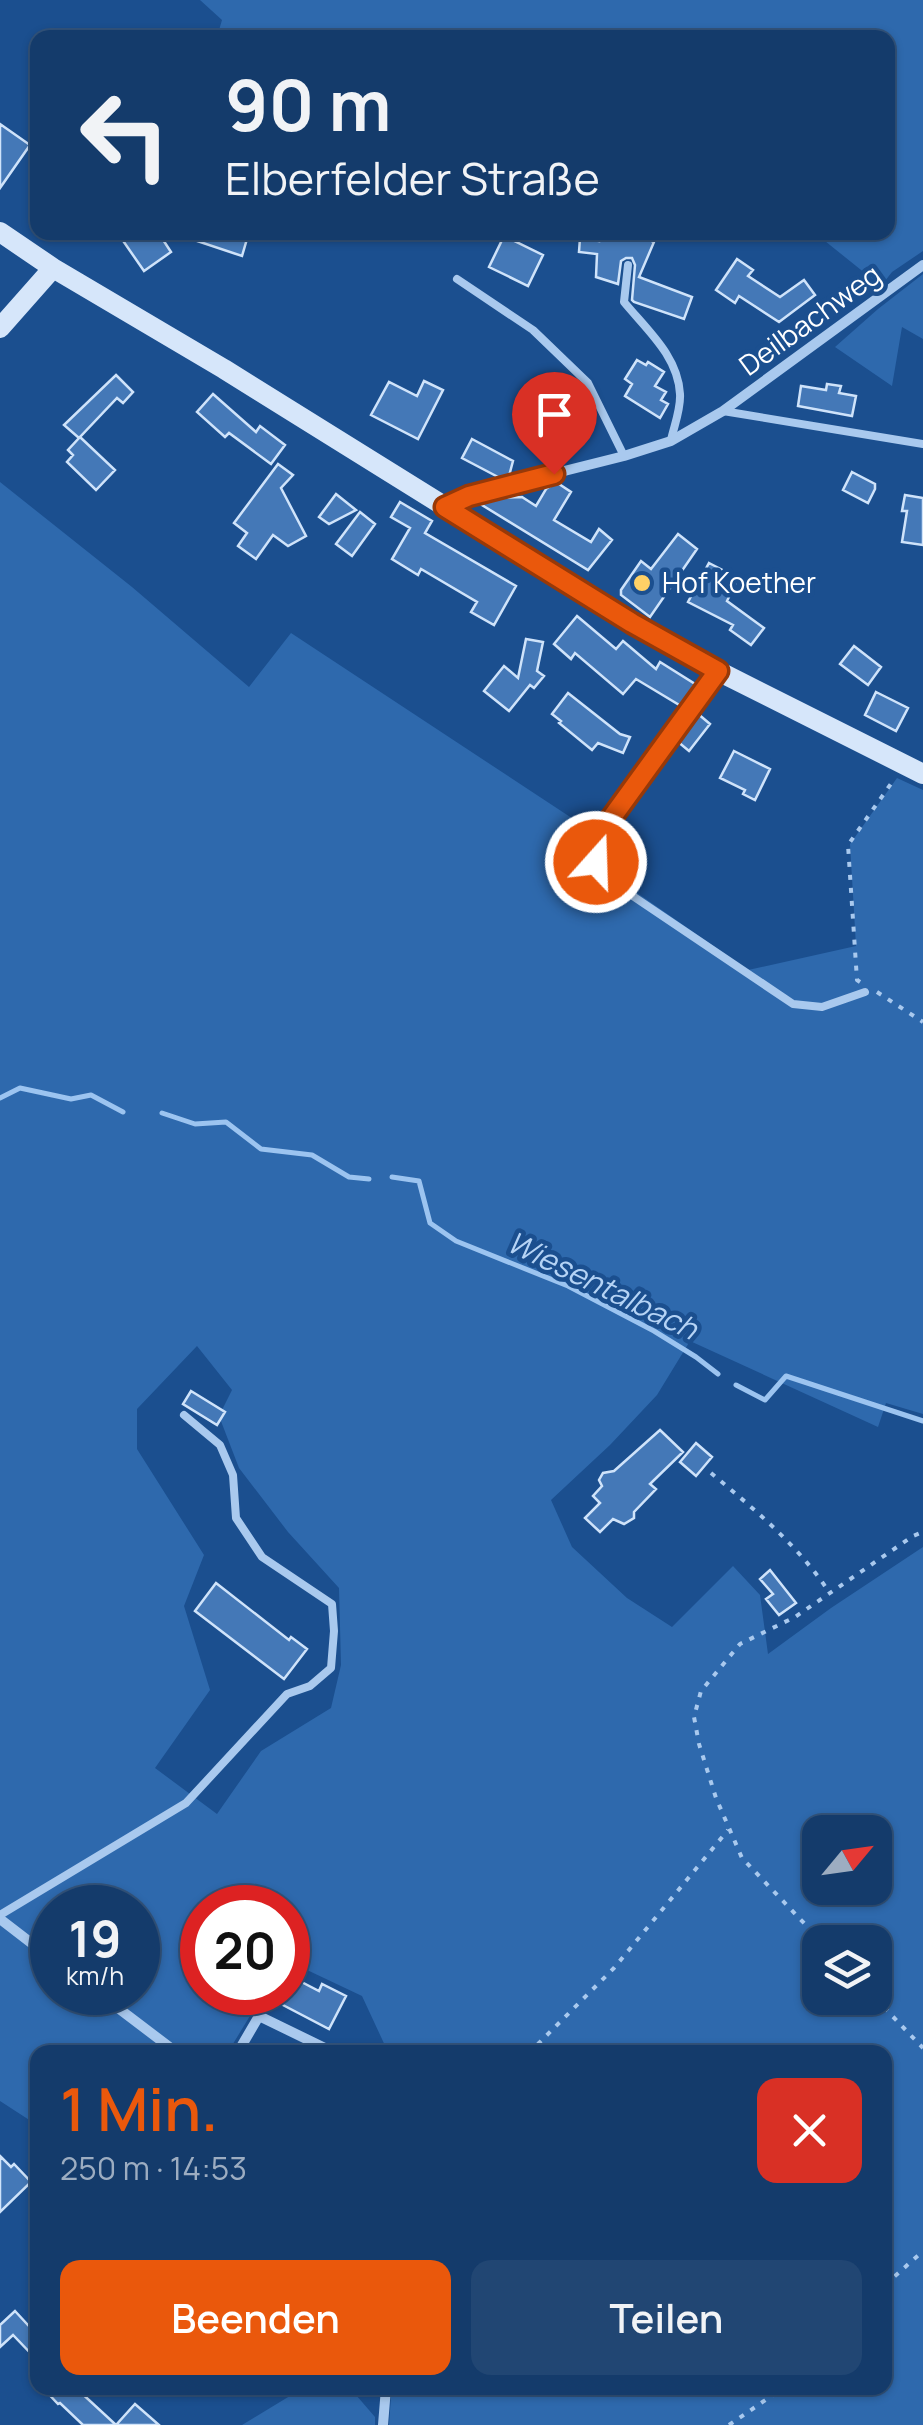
<!DOCTYPE html>
<html lang="de">
<head>
<meta charset="utf-8">
<style>
	:root { --surface:#143b6b; --page:#214673; --text:#f1f3f6; --muted:#9dadc1; --line:#33557e; --accent:#ea580c }
	body { margin:0; font-family:Manrope,sans-serif; background:var(--page); color:var(--text); height:100vh; display:flex; flex-direction:column; font-size:38px; white-space:nowrap }
	* { box-sizing:border-box; margin:0 }
	p { font-size:32px; color:var(--muted) }
	.icon { flex:none; width:55px; height:55px; fill:none; stroke:currentColor; stroke-width:2; stroke-linecap:round; stroke-linejoin:round }
	.map { position:relative; flex:1; overflow:hidden }
	.side { position:absolute; left:30px; top:2045px; width:862px; height:350px; display:flex; flex-direction:column; background:var(--surface); border-radius:20px; box-shadow:0 2px 8px #0004,0 0 0 2px var(--line) }
	.side>* { flex:none }
	.hud { position:absolute; left:30px; top:30px; width:865px; height:210px; border-radius:20px; box-shadow:0 2px 8px #0004,0 0 0 2px var(--line); background:#143b6b; color:var(--text); overflow:hidden }
	.needle { width:65px; rotate:61deg }
	.controls { position:absolute; left:802px; top:1815px; display:grid; gap:20px }
	.controls a { display:grid; place-items:center; width:90px; height:90px; border-radius:20px; background:var(--surface); box-shadow:0 2px 8px #0004,0 0 0 2px var(--line); font-size:50px }
	.speed { position:absolute; left:30px; top:1885px; display:flex; gap:20px; font-size:50px; font-weight:700; text-align:center }
	.speed>* { display:grid; place-content:center; width:130px; height:130px; border-radius:50%; background:var(--surface); box-shadow:0 2px 8px #0004,0 0 0 2px var(--line); line-height:1 }
	.speed small { font-size:25px; font-weight:400 }
	.speed .limit { border:15px solid #d22; background:#fff; color:#111 }
	.pin { position:absolute; display:grid; place-items:center; width:85px; height:85px; color:#fff; margin:-102px -42px; border-radius:50% 50% 50% 0; rotate:-45deg; box-shadow:0 0 10px #0007 }
	.pin .icon { rotate:45deg }
	.me { position:absolute; width:110px; margin:-55px; rotate:20deg; stroke-linejoin:round; filter:drop-shadow(0 0 8px #0008) }
	.turn { display:flex; align-items:center; gap:35px; height:210px; padding:0 30px; font-size:45px }
	.turn .icon { width:130px; height:130px; stroke-width:2.5 }
	.turn b { display:block; font-size:70px; line-height:85px }
	.round { display:grid; place-items:center; flex:none; width:105px; height:105px; border-radius:20px; background:var(--page) }
	.summary { display:flex; align-items:center; justify-content:space-between; height:170px; padding:0 30px }
	h1 { font-size:60px; font-weight:600; line-height:75px; color:var(--accent) }
	.action { display:flex; gap:20px; margin-top:auto; padding:20px 30px }
	.action a { flex:1; height:115px; border-radius:20px; background:var(--accent); color:#fff; font-size:40px; font-weight:600; line-height:115px; text-align:center }
	.action a+a { background:var(--page); color:var(--text) }
	.map>svg:first-child { display:block }
	.green { fill:#2e69ad; fill-rule:evenodd }
	.lines { fill:none; stroke-linecap:round; stroke-linejoin:round }
	.stream { stroke:#9cc4f0; stroke-width:5 }
	.building { fill:#4478b7; stroke:#cfe3fa; stroke-width:2.5 }
	.path { stroke:#a9c9ee; stroke-width:4; stroke-dasharray:5 8; stroke-linecap:butt }
	.service { stroke:#a9c9ee; stroke-width:8 }
	.minor { stroke:#a9c9ee; stroke-width:10 }
	.secondary { stroke:#d6e6fa; stroke-width:20 }
	.route-casing { stroke:#983908; stroke-width:25 }
	.route { stroke:#ea580c; stroke-width:18 }
	.poi-dot { fill:#ffd166; stroke:#1b4f8f; stroke-width:4 }
	.labels { text-anchor:middle; stroke-width:9; stroke-linejoin:round; paint-order:stroke }
	.street-label { font-size:28px; fill:#fff; stroke:#1b4f8f }
	.poi-label { font-size:28px; fill:#fff; stroke:#1b4f8f; text-anchor:start }
	.water-label { font-size:30px; font-style:italic; fill:#b5d3f5; stroke:#1b4f8f }
</style>
</head>
<body>
<div class="map">
<svg width="923" height="2425" viewBox="0 0 923 2425">
	<rect width="100%" height="100%" fill="#1b4f8f"/>
	<path class="green" d="M200 0H923V251L892 272 881 286 815 233 888 232V38L217 37 222 20Z
		M923 274V339L902 327 892 386 835 347 878 309Z
		M0 482 132 587 249 687 291 633 593 832 604 840 601 855 607 872 748 970 856 946 850 844 897 778 923 790V1414L886 1403 878 1427 690 1341 657 1395 610 1445 551 1500 572 1547 627 1598 672 1627 733 1566 760 1595 768 1654 831 1608 923 1547V2425H389L391 2397 394 2388H885V2052H388L362 1996 288 1961V1908H202V1992L264 1993 228 2052H38L37 2125 0 2101ZM197 1346 232 1390 219 1416 239 1468 288 1532 339 1588 341 1665 331 1708 261 1751 217 1814 155 1768 210 1690 184 1606 204 1555 137 1449V1409ZM820 1832H875V1888H820ZM52 1908H138V1992H52ZM820 1942H875V1998H820Z
		M303 2388H350L375 2417V2425H242Z"/>
	<g class="lines">
		<path class="stream" d="M0 1098 20 1088 71 1099 91 1095 123 1112
			M162 1113 195 1124 226 1122 261 1149 312 1155 349 1177 369 1179
			M392 1177 419 1181 430 1223 456 1241 568 1286 654 1331 696 1357 718 1374
			M736 1385 765 1400 786 1376 923 1421"/>
	</g>
	<path class="building" d="M0 124 30 145 0 188Z
		M117 232H158L171 252 144 271Z
		M180 232H249L242 256 179 235Z
		M599 232H632L654 242 639 277 692 297 684 319 634 302 632 300 635 265 632 258H626L621 261 618 284 596 277 597 254 579 252 580 238 599 241Z
		M504 236 543 255 528 286 489 267Z
		M737 259 753 270 748 276 780 297 804 280 815 295 779 322 739 296 735 303 716 290Z
		M637 360 646 365 648 362 664 372 655 386 666 392 661 400 668 404 660 418 625 396 632 384 625 379Z
		M116 375 133 392 123 403 117 398 79 438 64 425Z
		M424 381 443 390 418 439 371 415 389 382 417 396Z
		M827 384 841 386 839 393 856 396 852 416 798 406 801 386 826 390Z
		M213 394 256 432 260 426 285 445 271 464 229 433 225 437 197 412Z
		M80 437 115 470 96 490 67 462 73 455 68 450Z
		M472 439 513 461 509 476 500 478 462 458Z
		M278 464 293 475 281 488 306 536 288 546 273 535 256 559 238 546 247 533 234 523Z
		M852 472 875 484V489L868 503 843 490Z
		M556 482 571 492 554 520 591 542 599 529 612 540 588 570 477 502 493 498 522 497 536 506 546 489Z
		M336 494 356 510 329 524 319 517Z
		M905 495 923 498V545L902 542 907 511H902Z
		M400 502 432 521 425 533 516 586 494 625 471 612 477 602 421 569 418 575 392 559 410 528 391 517Z
		M360 512 375 524 352 556 336 544Z
		M678 534 697 549 650 617 621 595V590L641 561 651 569Z
		M709 563 738 578 727 601 764 628 751 645 730 630 733 625 688 602Z
		M577 616 616 649 623 641 656 669 660 662 695 684 681 706 636 679 623 694 575 653 571 659 554 644Z
		M526 639 543 642 537 671 544 676 534 688 530 685 509 711 484 691 504 666 518 678Z
		M854 646 881 667 868 685 840 664Z
		M876 692 908 708 896 731 865 715Z
		M568 693 620 734 630 737 623 753 598 743 592 750 559 723 561 721 552 714Z
		M697 713 710 724 689 751 677 741Z
		M734 751 770 769 755 800 743 794 745 790 720 778Z
		M191 1391 225 1412 217 1425 183 1404Z
		M660 1430 683 1452 650 1484 656 1489 634 1512V1518L624 1524 613 1519 600 1532 585 1518 600 1503 593 1496 602 1486 599 1480 603 1473 614 1471Z
		M696 1443 712 1457 696 1476 680 1462Z
		M770 1570 796 1603 779 1615 766 1599 773 1594 760 1579Z
		M216 1583 289 1640 291 1637 307 1649 284 1679 195 1611Z
		M288 1975 319 1991 322 1984 346 1996 329 2029 258 1992H288Z
		M0 2156 11 2167 14 2164 31 2182 0 2212Z
		M15 2311 38 2336V2361L13 2335 0 2347V2325Z
		M43 2388H76L116 2425 135 2404 159 2425H83L60 2403 58 2404Z"/>
	<g class="lines">
		<path class="path" d="M860 982 857 980 848 845 895 778
			M877 992 923 1022
			M711 1473C754 1509 798 1545 829 1592
			M822 1942 742 1858 716 1798 699 1744 694 1717 701 1691 740 1644 795 1617 913 1536 923 1532
			M875 1998 923 2048
			M527 2052 538 2044 614 1968 728 1830
			M885 2285 923 2251
			M729 2425 783 2388"/>
		<path class="service" d="M628 265 624 302C647 330 678 356 680 394 681 409 674 426 671 440
			M457 279 533 330 588 383 624 456
			M723 411 923 444
			M715 674 596 843V862L603 876 793 1004 822 1007 865 992
			M0 1915 186 1803 287 1694 310 1686 331 1668 334 1631 332 1604 262 1557 236 1518 233 1475 220 1445 184 1415"/>
		<path class="minor" d="M446 506 469 495 624 456 671 441 723 411 923 265
			M0 1919 52 1959
			M97 1992 176 2052
			M238 2052 259 2016 333 2052
			M383 2425 386 2388"/>
		<path class="secondary" d="M0 232 53 268 224 369 632 623 718 671 923 774
			M0 328 53 268"/>
	</g>
	<g class="lines">
		<g class="route-casing">
			<path id="route" d="M554 474 469 496 445 507 632 623 718 671 610 820 596 842V862"/>
		</g>
		<use href="#route" class="route"/>
	</g>
	<circle class="poi-dot" cx="642" cy="583" r="10"/>
	<g class="labels">
		<g class="street-label">
			<text transform="translate(810 320) rotate(-36)" y="10">Deilbachweg</text>
		</g>
		<g class="poi-label">
			<text x="662" y="593">Hof Koether</text>
		</g>
		<g class="water-label">
			<text transform="translate(602 1286) rotate(26)" y="10">Wiesentalbach</text>
		</g>
	</g>
</svg>
<div class="controls">
<a><svg class="needle" viewBox="-14 -14 28 28"><path d="M0-13l5 13h-10z" fill="#e53935"/><path d="M0 13l5-13h-10z" fill="#9dadc1"/></svg></a>
<a><svg class="icon" aria-label="layers" viewBox="0 0 24 24"><path d="M12 4l9 5-9 5-9-5zM3 14l9 5 9-5"/></svg></a>
</div>
<div class="speed"><div>19<small>km/h</small></div><div class="limit">20</div></div>
<div class="pin" style="left:554px;top:474px;background:#d93025"><svg class="icon" aria-label="arrive" viewBox="0 0 24 24"><path d="M6 21V4h12l-3 4 3 4H6"/></svg></div>
<svg class="me" style="left:596px;top:862px" viewBox="-20 -20 40 40"><circle r="17" fill="#ea580c" stroke="#fff" stroke-width="3"/><path d="M0-11L8 9 0 5-8 9z" fill="#fff"/></svg>
<div class="hud">
<div class="turn"><svg class="icon" aria-label="left" viewBox="0 0 24 24"><path d="M17 20v-9H6M10 6l-5 5 5 5"/></svg><div><b>90 m</b>Elberfelder Straße</div></div>
</div>
<section class="side">
<div class="summary"><div><h1>1 Min.</h1><p>250 m · 14:53</p></div><a class="round" style="background:#d93025;color:#fff"><svg class="icon" aria-label="close" viewBox="0 0 24 24"><path d="M6 6l12 12M18 6L6 18"/></svg></a></div>
<div class="action"><a>Beenden</a><a>Teilen</a></div>
</section>
</div>
</body>
</html>
